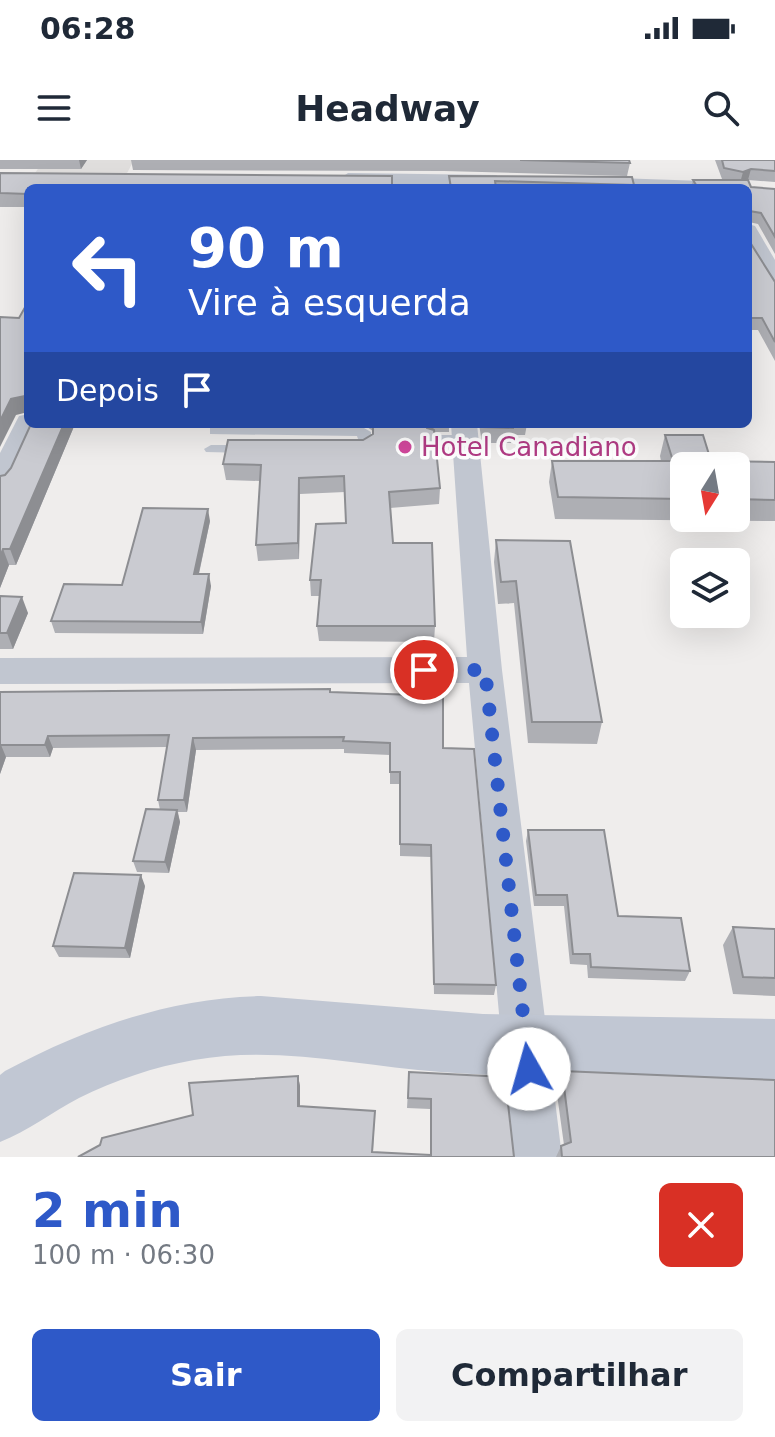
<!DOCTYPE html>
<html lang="pt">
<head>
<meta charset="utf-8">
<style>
	:root { --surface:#fff; --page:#f2f2f3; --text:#1f2937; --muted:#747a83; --accent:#2e59c8 }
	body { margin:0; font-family:"DejaVu Sans",sans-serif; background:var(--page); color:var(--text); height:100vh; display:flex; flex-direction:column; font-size:30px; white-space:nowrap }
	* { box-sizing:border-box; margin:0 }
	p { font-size:26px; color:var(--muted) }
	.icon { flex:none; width:44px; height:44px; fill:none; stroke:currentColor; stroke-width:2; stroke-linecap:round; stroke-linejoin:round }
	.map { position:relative; height:997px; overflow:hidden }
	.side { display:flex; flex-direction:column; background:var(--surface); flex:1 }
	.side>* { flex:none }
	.banner { position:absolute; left:24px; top:24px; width:728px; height:244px; border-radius:12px; box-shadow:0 8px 32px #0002; background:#2e59c8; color:#fff; overflow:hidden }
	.needle { width:52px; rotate:191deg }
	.tools { position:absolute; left:670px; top:292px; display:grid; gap:16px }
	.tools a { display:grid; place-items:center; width:80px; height:80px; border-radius:12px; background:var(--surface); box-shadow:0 8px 32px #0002; font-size:40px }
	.pin { position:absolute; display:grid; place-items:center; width:68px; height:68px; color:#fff; margin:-34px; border:4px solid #fff; border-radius:50%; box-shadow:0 2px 8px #0007 }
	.me { position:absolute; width:88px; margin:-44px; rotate:353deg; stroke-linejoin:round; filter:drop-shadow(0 0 6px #0008) }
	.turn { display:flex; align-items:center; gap:28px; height:168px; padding:0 32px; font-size:36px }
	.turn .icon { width:104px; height:104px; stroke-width:2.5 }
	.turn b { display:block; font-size:56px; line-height:68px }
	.then { display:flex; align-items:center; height:76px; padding:0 32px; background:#0003; gap:16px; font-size:30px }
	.round { display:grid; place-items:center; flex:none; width:84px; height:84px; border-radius:12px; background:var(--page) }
	.overview { display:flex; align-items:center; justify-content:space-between; height:136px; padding:0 32px }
	h1 { font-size:48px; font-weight:600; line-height:60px; color:var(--accent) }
	.button { display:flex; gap:16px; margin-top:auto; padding:16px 32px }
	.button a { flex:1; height:92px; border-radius:12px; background:var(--accent); color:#fff; font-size:32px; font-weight:600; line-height:92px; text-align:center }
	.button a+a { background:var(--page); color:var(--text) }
	.status { display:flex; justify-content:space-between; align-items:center; height:56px; padding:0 40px; background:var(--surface); direction:ltr }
	.status svg { height:22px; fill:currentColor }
	header { display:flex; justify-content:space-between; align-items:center; height:104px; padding:0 32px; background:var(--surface); font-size:36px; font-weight:600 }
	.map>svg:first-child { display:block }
	.education { fill:#e0dedd }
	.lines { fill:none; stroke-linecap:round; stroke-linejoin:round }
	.service { fill:#c1c6d0; fill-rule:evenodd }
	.minor { fill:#c1c6d0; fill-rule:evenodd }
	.secondary { fill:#c1c7d3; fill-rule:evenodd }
	.wall { fill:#aeafb4; fill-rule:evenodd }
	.shaded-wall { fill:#8d8e92 }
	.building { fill:#cacbd1; stroke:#8d8e92; stroke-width:2 }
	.route { stroke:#2e59c8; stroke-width:14; stroke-dasharray:0 25.2 }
	.hotel-dot { fill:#d1479c; stroke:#fff; stroke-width:3 }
	.labels { text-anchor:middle; stroke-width:7; stroke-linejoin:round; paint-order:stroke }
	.hotel-label { font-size:26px; fill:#b23c85; stroke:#fff; text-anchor:start }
</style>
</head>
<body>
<div class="status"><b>06:28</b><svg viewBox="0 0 49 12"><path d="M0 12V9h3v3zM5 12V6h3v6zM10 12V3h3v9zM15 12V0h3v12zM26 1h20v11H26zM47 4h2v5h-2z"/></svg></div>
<header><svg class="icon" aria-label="menu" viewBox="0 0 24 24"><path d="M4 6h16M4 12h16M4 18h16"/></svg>Headway<svg class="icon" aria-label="search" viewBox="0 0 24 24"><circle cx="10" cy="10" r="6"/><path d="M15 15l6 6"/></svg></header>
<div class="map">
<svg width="775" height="997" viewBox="0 0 775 997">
	<rect width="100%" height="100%" fill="#efedec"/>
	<path class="education" d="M44 0H134L126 15 33 16Z"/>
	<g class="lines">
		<path class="service" d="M215 267 364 268 371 272V279L364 283 359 282 357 276 210 274V268Z
			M434 275H466L473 279 466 283 429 282V276Z
			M211 285H250L257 289 250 293 206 292 204 289Z"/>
		<path class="minor" d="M348 13 496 15 505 21 496 27 341 23 339 19Z
			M588 17 732 22 741 28 581 27 579 23Z
			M748 64 755 66 775 100V127L767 125 748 89Z
			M28 254V264H40L14 322 10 328 0 331V293L19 256Z
			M451 264H477L502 510 562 997H512L469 523 0 524V498L467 497Z"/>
		<path class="secondary" d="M261 836 483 854 775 859V919C664 918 552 920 441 912 359 906 276 885 194 900 154 907 115 920 79 938 52 952 28 971 0 982V915L5 911C86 868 169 838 261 836Z"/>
	</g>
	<path class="wall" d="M0 0H87L81 9H0Z
		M131 0H629L630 3 627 16 444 11 133 10Z
		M715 0H775V22L748 20 751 27 775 29V94L758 64 749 62 748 79 775 122V201L758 170H748V28H691L693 20H728L722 19Z
		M0 13 392 16V28H28V47H0Z
		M449 16 634 25V28H449Z
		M31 264H75L16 405H9L0 428V316L5 315 11 308Z
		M230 264H449V272H435L440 328 439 344 390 348 393 383 435 466 434 482 319 481 317 466 320 436H311L310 420 346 363 345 332 300 334 299 399 258 401 256 385 260 321 226 320 223 304 363 280 373 274V271L364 265Z
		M479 264H527L525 275H512L511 283H482Z
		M665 275 711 301 775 302V361L555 359 549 322 552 301H661L660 296ZM684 306H736V358H684Z
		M210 361 199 414 211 426 203 474 55 473 51 461 122 425Z
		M496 380 602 562 597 584 528 583 514 443 498 444 494 402Z
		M0 436 28 453 13 489H0Z
		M0 532H330L443 588 496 825 494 835 434 834 431 697 400 696V624H390V595L344 593V589L196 590 187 652H178L180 662 169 713 137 712 133 701 160 650 158 640 167 587 53 588 50 597H6L0 614Z
		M528 670 618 756 690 811 685 821 588 818 587 805 570 804 564 746H534L526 681Z
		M145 726 130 798 59 797 53 786Z
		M733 767 775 769V836L733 834 723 785Z
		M562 911 775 997H556L561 986 564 985 556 927Z
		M409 912 514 997H78L298 916 300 926V947L375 951 373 992 430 995V949L407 948Z"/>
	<path class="shaded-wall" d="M79 0H87L81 9Z
		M751 9 748 20 740 23 743 12Z
		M25 236 28 252 16 255 0 287V261L11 239Z
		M64 264H75L16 405 10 389Z
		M426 264H434L433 272 426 276Z
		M299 318 300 334 299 399 298 383Z
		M208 349 210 361 196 426 194 414Z
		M3 389 9 405 0 428V397Z
		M209 414 211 426 203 474 201 462Z
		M22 437 28 453 13 489 7 473Z
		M48 576 53 588 50 597 45 585Z
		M193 578 196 590 187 652 184 640Z
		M1 585 6 597 0 614V586Z
		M177 650 180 662 169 713 165 702Z
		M141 715 145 726 130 798 125 788Z
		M298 916 300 926V956L298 946Z"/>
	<path class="building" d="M520 0H629L630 3Z
		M722 0H775V11L751 9 743 12 724 8Z
		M0 13 392 16V27L28 28V34L0 33Z
		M449 16 632 17 634 25 495 21 496 28H451Z
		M693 20H748L751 27 775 29V77L761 53 749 51 748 79 775 122V182L762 158H748V28H698Z
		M28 142V245H26L25 236 11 239 0 261V157L19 158Z
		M31 264H64L10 389H3L0 397V316L5 315 11 308Z
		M373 264H427V268L434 270 440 328 389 332 393 383H432L435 466H317L321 420H310L316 364 346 363 344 316 299 318 298 383 256 385 261 305 223 304 228 280H363L373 274Z
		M483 264H513V268L483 267Z
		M665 275H703L711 301 775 302V340L736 339V306H684V339L558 337 552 301H673Z
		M143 348 208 349 194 414H209L201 462 51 461 64 424 122 425Z
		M496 380 570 381 602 562H532L516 421 501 422Z
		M0 436 22 437 7 473H0Z
		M330 529V532L443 536V588L474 589 496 825 434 824 431 685 400 684V612H390V583L343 581 344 577 193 578 184 640H158L169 575 48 576 45 585H1L0 586V532Z
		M146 649 177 650 165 702 133 701Z
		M528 670H604L618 756 681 758 690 811 591 807 590 794H573L567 735H536Z
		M74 713 141 715 125 788 53 786Z
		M733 767 775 769V818L743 817Z
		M562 911 775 920V997H562L561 986 571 982Z
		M409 912 505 917 514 997H78L100 985 102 978 193 955 189 923 298 916V946L375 951 372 992 431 995V939L408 938Z"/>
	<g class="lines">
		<path class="route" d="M424 510H485L529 909"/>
	</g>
	<circle class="hotel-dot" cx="405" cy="287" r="8"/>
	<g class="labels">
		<g class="hotel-label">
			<text x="421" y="296">Hotel Canadiano</text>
		</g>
	</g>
</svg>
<div class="tools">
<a><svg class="needle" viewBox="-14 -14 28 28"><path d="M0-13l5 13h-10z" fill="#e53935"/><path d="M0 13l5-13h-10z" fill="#747a83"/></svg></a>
<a><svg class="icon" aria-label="layers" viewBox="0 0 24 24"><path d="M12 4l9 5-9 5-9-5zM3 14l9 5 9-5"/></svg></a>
</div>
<div class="pin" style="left:424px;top:510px;background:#d93025"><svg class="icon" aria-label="arrive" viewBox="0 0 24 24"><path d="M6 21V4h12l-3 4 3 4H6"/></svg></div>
<svg class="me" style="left:529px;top:909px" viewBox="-20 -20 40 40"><circle r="19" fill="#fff"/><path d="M0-13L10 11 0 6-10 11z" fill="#2e59c8"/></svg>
<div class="banner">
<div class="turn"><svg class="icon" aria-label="left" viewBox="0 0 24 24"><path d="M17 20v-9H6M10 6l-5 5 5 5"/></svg><div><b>90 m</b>Vire à esquerda</div></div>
<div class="then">Depois<svg class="icon" aria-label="arrive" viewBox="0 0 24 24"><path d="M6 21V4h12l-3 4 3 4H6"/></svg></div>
</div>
</div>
<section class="side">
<div class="overview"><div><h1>2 min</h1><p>100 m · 06:30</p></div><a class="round" style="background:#d93025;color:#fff"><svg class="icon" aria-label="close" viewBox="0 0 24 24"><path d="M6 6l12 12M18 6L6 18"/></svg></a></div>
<div class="button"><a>Sair</a><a>Compartilhar</a></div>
</section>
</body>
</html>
